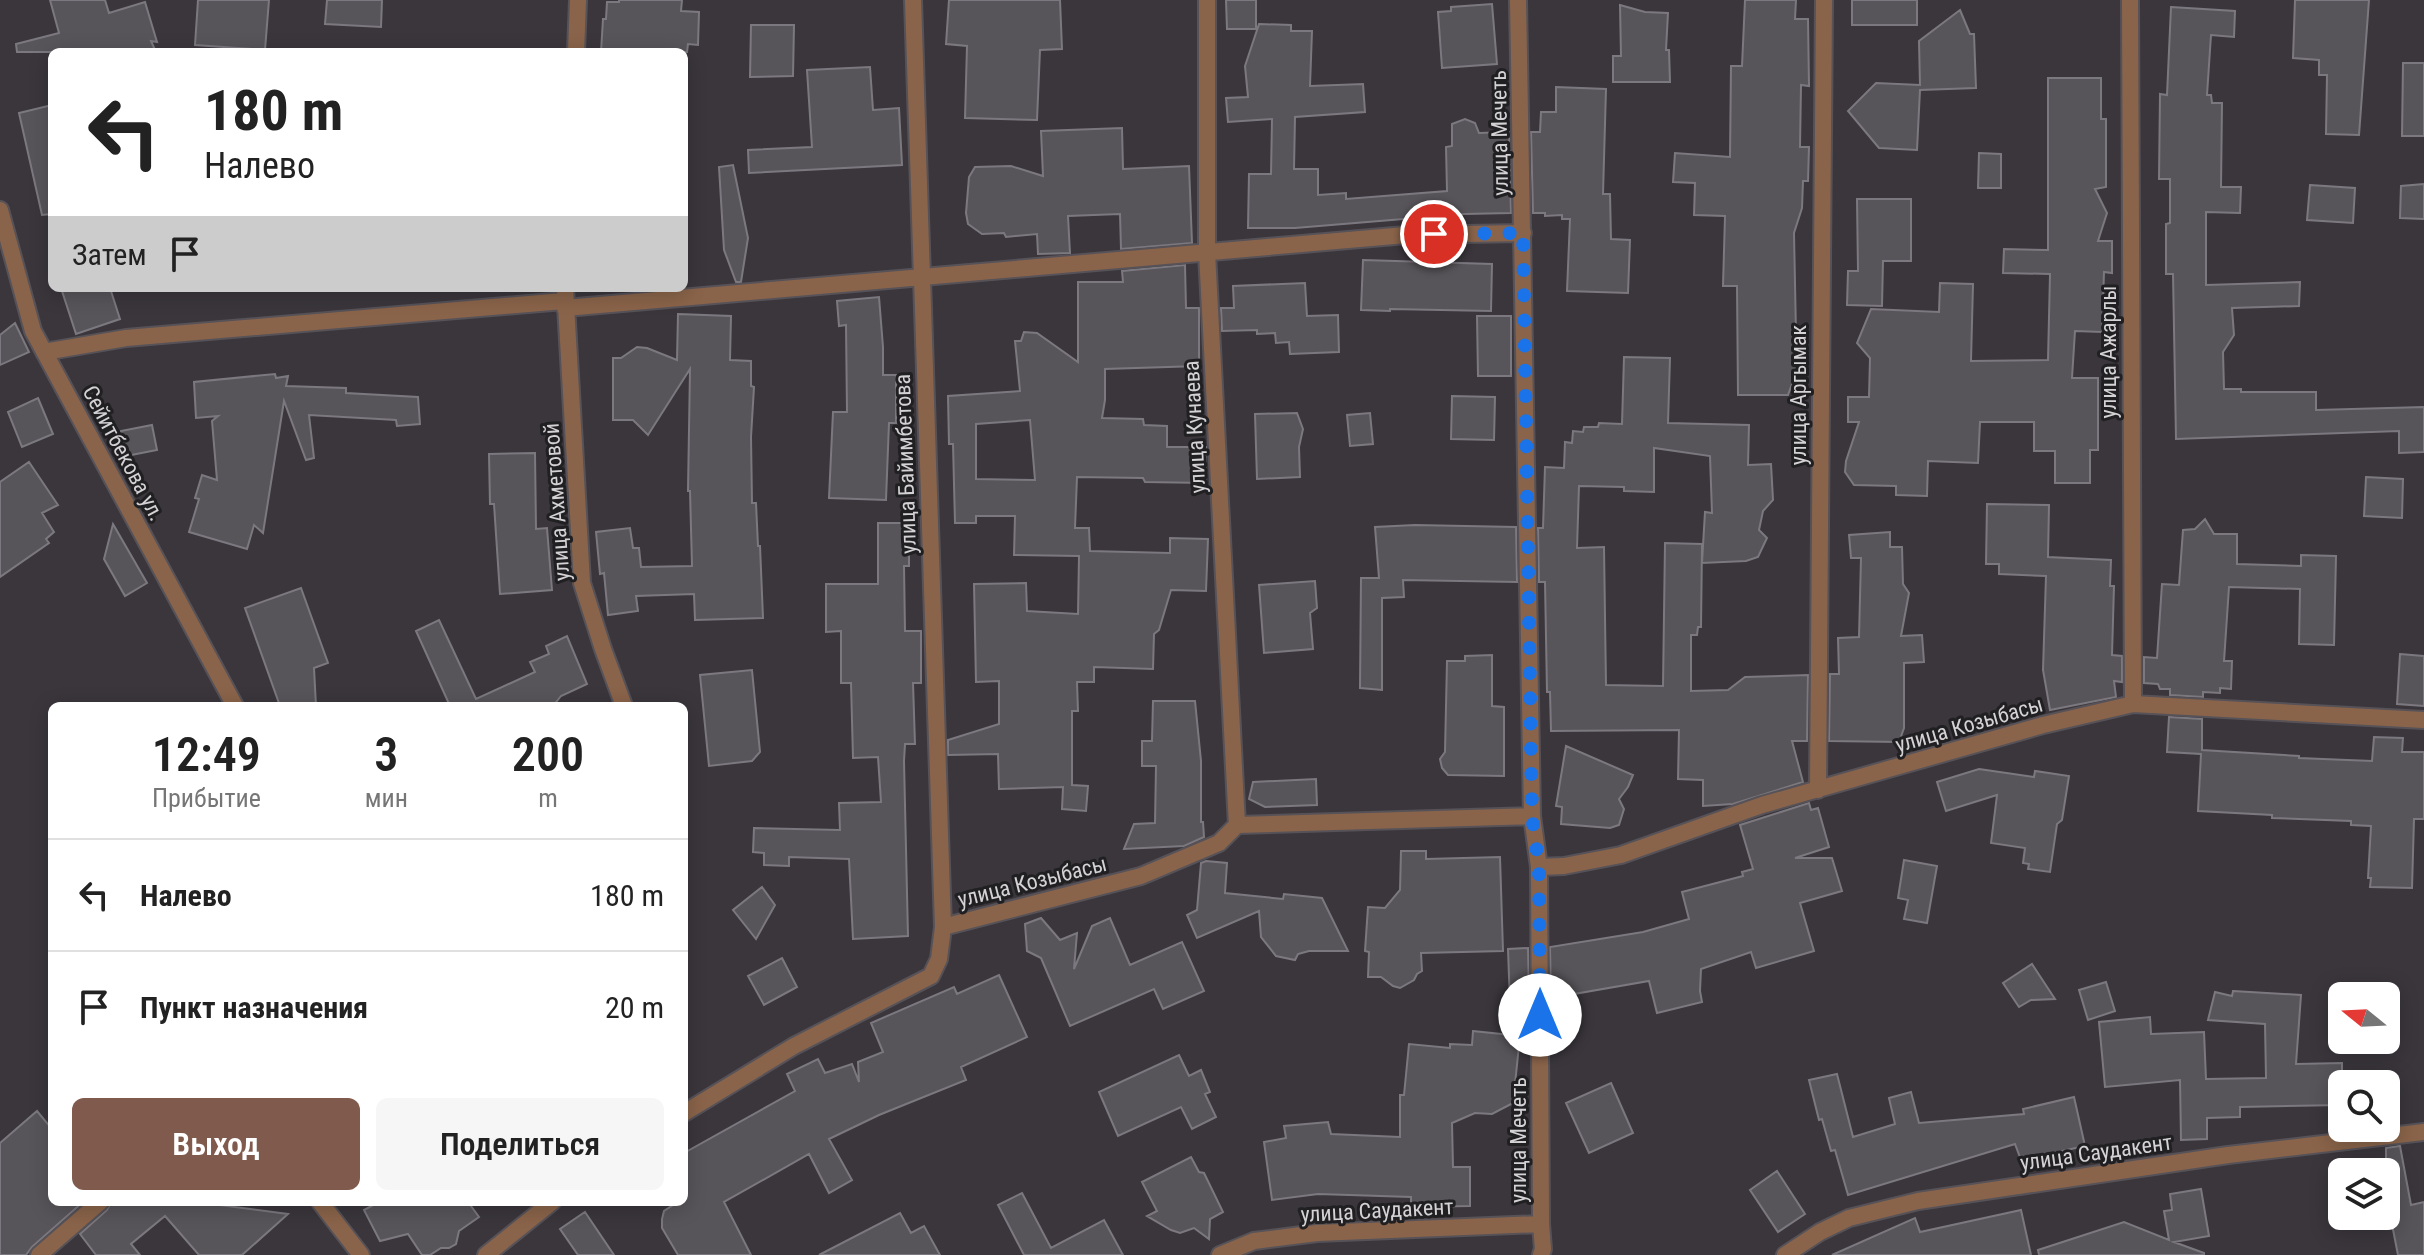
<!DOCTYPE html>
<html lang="ru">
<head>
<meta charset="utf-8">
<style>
	:root { --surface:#fff; --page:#f6f6f6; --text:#222; --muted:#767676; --line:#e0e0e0; --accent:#805a4d }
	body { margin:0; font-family:"Roboto Condensed",sans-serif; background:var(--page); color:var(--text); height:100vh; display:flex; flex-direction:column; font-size:30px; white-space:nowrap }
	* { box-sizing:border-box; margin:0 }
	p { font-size:26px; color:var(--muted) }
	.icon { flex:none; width:44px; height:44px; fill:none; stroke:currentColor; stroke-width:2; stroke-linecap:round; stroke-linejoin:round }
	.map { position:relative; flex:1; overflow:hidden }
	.sheet { position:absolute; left:48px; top:702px; width:640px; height:504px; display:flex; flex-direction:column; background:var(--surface); border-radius:12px; box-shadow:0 4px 20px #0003 }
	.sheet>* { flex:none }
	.banner { position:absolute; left:48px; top:48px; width:640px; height:244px; border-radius:12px; box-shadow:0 4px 20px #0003; background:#fff; color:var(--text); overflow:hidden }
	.needle { width:52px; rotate:288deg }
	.controls { position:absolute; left:2328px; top:982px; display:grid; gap:16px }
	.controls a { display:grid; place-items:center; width:72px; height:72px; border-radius:12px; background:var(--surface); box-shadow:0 4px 20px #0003; font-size:40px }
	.pin { position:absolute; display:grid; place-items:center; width:68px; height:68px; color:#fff; margin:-34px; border:4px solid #fff; border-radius:50%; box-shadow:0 2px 8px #0007 }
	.me { position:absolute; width:88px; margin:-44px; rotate:0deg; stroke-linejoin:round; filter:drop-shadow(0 0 6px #0008) }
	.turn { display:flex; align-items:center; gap:28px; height:168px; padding:0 24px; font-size:36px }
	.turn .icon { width:104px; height:104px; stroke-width:2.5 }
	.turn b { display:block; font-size:56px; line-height:68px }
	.then { display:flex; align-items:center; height:76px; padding:0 24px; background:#0003; gap:16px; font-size:30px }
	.eta { display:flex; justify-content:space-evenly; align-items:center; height:136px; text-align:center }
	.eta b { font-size:48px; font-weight:600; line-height:56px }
	.cta { display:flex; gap:16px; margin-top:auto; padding:16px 24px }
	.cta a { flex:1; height:92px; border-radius:12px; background:var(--accent); color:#fff; font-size:32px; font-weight:600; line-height:92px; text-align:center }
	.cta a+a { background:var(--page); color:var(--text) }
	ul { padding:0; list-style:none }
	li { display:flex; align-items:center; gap:24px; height:112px; padding:0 24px; border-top:2px solid var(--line) }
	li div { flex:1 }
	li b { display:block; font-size:30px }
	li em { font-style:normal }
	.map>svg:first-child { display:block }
	.building { fill:#58555a; stroke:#7c787f; stroke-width:2; fill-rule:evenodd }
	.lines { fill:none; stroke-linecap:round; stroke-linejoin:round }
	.street-casing { stroke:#565258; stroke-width:20 }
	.street { stroke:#8a644a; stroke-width:16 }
	.route { stroke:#1a73e8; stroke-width:14; stroke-dasharray:0 25.2 }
	.labels { text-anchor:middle; stroke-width:6; stroke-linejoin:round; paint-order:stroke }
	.street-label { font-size:22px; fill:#d4d2d5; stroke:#201f21 }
</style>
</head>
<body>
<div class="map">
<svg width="2424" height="1255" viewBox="0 0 2424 1255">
	<rect width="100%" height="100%" fill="#3a363c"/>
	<path class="building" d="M50 0H105L109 13 145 2 157 42 151 41 156 52H17L16 44 59 33Z
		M198 0H269L265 50 195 45Z
		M327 0H382L381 27 325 24Z
		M619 0H682L681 11 699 12 698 45 688 44 687 52H601L603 19H606L607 2H619Z
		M949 0H1060L1062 49 1040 50 1037 120 965 118 967 46 946 44Z
		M1226 0H1256V29H1227Z
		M1745 0H1796L1795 19H1808L1809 86 1801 85 1800 147H1809L1808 181H1803L1802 208 1794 233 1797 384H1792L1788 395H1738L1737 286H1723L1725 216 1694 215 1695 183 1673 182 1675 153 1730 157 1731 66H1742Z
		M1852 0H1917V25H1852Z
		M2295 0H2369L2359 135 2326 134 2327 75H2319V60L2293 58Z
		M1492 4 1497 64 1442 68 1438 12 1451 11V7Z
		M1620 5 1645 12 1668 13 1666 50H1669L1670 82H1613V56H1621Z
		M2171 7 2235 11 2234 37 2211 35 2207 95H2211L2212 103H2222L2221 187H2241L2240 213 2206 212V285L2300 282 2299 306 2232 308 2234 335 2223 352 2224 389H2241V392H2316V410L2424 407V452L2399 453V431L2176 439 2173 274H2166V224L2170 223V179H2159L2160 94 2167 95Z
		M1960 10 1970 34H1974L1976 88 1920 90 1917 150 1879 148 1848 111 1876 83 1920 85 1919 41Z
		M1259 24 1291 25V31H1312L1310 86 1363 84 1365 112 1295 117 1294 169H1318V195L1346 193V199L1447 191 1446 147 1452 146V124L1465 119 1475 123 1479 133 1509 132 1511 213 1464 214 1295 228H1248L1249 174H1271L1272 119 1228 122 1226 98 1248 97 1245 66Z
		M751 25H794L793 76 750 77Z
		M2403 63H2424V136H2402Z
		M870 67 873 110 899 108 902 165 749 173 748 150 812 147 807 70Z
		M2048 78H2101V119H2106V187L2095 189 2107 213 2098 241H2112V273L2104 272 2102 332 2075 331 2072 378H2098V450H2090V483H2055V451H2034V422H1980L1978 463 1928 461 1927 496 1896 495V486L1854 485 1845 472 1846 461 1859 422H1848V397H1869L1870 358 1857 343 1871 309 1939 312 1940 283 1973 284 1971 361 2048 360 2050 274 2003 273 2004 249 2048 250Z
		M1556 87 1606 89 1603 194H1610L1611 239 1630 240 1628 293 1567 291 1570 219H1562V215L1545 216V213H1533L1531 132H1540L1541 112H1556Z
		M52 105V214L42 215 19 113Z
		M1122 128 1123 169 1189 166 1192 243 1121 249 1120 214 1068 216 1070 253 1038 254 1037 234 1006 237 1004 233 982 234 968 224 966 213 969 177 975 167 1011 166 1043 176 1041 131Z
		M1979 153 2001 154V188H1978Z
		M733 165 748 238 741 282H736L724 250 719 167Z
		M2424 184V219L2400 218 2401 186Z
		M2310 185 2355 188 2353 223 2307 220Z
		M1857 199H1911V261H1883L1882 306 1847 305 1848 271H1858Z
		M1363 260 1492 264 1491 311 1390 309V311L1361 310Z
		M1185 265 1186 308H1199V366L1105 369V400L1102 418 1143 419 1144 425 1167 426V447H1206V483L1145 482 1143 478 1077 477 1075 528H1089L1090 551 1170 553V538L1208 539 1206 591 1171 590 1159 630 1154 634 1153 669 1094 667V682H1077L1078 711H1072V785L1088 786 1086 811 1062 809 1063 787 999 789 998 754 948 755V740L999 724V681L976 682 974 584 1026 583 1027 611 1078 614 1079 556 1014 555 1015 516H976V523H955L953 444H949L948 396 1020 391 1015 341H1021L1024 332 1037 333 1078 362V282H1123L1122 271ZM1030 420 1035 480 976 479V424Z
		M1305 283 1307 316 1338 315 1339 352 1290 354 1289 342 1276 343 1275 333 1257 334V330L1222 331 1221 308H1234L1233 286Z
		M61 288H110L120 319 76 334Z
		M879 297 883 347V375H896V423H889L886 500 829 498 833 412H847L846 325 839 326 837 301Z
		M678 314 731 316 730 360 751 361V386L754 387 751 437 752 503H756L758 546H760L763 618 695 620 694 594 636 596 638 611 608 615 604 573 600 574 596 532 630 528 633 548H639L641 567 692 566 690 491H688L690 369 648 435 633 420H613V358H621L637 347 647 348 677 360Z
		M1477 316H1511V376H1478Z
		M15 323 29 352 0 365V335Z
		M1624 357 1670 358 1668 423 1749 425 1748 465 1771 464 1773 500 1763 511 1759 530 1767 538 1758 557 1746 561 1702 563 1705 512 1712 513 1710 456 1654 448V492L1624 491V487L1579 486 1577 548 1604 547 1606 685 1663 686 1665 543 1702 544 1701 627H1698L1697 635H1691V691L1728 690 1745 677 1808 675 1807 741H1792L1803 782 1733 804 1703 806V780L1678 779 1679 730 1551 731 1550 692H1547L1545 582H1539L1538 528H1543L1545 467 1564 468 1565 442 1572 443 1573 431 1583 432 1584 427H1598L1599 423 1622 424Z
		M275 374 276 378 288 376 286 386 346 388V393L418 397 420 424 397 426 396 420 309 415 314 458 306 460 284 401 263 533 254 525 247 549 189 532 199 499 195 498 202 475 217 480 212 421 218 416 196 418 194 382Z
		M1452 396 1495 397 1494 440 1451 439Z
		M38 398 53 434 22 447 8 412Z
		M1297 413 1303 429 1299 447 1300 477 1257 479 1255 414Z
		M1370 413 1373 444 1350 446 1347 415Z
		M152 425 157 450 126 456 121 431Z
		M535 453 536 529 547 528 552 590 500 594 494 504H490L489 454Z
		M29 462 58 505 42 513 54 532 46 539 49 543 0 577V482Z
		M2366 477 2403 479 2402 518 2364 516Z
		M1987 504 2049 505 2048 557 2111 560 2110 586H2114L2112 655 2122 656V682L2114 681 2116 697 2050 710 2043 670 2046 576 1999 574V564H1986Z
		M2205 519 2214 534H2237V564L2301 566V555L2336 556 2334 645 2299 644 2300 589 2229 587 2224 661H2232L2231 689 2220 688V693L2203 692V697L2170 695V689H2160L2158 684 2144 683V657L2157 658 2162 584 2179 585 2183 530 2195 529Z
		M878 523H909V566H904L905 631H921V683H913L915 744H905L904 761 908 936 853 939 849 859 789 857V866L764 865V853L753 852 754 828 840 830 839 803 881 802 878 757 853 758 851 683H841V631L826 632V584H878Z
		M113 524 147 583 125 596 104 559Z
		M1415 525 1516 527 1517 582 1403 580 1404 597 1382 598V690L1360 688 1361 578H1379L1375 527Z
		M1890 532V547H1902L1903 584 1909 593 1901 636 1922 635 1924 662 1904 663V728L1899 742 1829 741 1830 674H1839L1838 638 1859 637 1861 558H1851L1849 535Z
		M1315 581 1317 608 1310 613 1313 649 1264 653 1259 585Z
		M301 588 328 663 314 668 316 706H280L245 608Z
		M439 620 476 699 535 672 530 662 549 654 546 646 567 636 587 684 561 696 553 706H450L416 631Z
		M2400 654 2424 656V706L2397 704Z
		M1492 655V706L1504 707V776L1448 775 1442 768 1440 759 1445 752 1447 661H1465V656Z
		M752 670 760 752 752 761 709 766 700 675Z
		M1153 701H1195L1201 761V822H1203L1204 837 1184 846 1124 849 1134 824 1155 823 1156 766H1142V741H1152Z
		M2169 717 2202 719V750L2299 756V758L2372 761 2374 737 2403 738 2402 752H2424V819H2414L2412 888 2370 887 2371 878H2368L2371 826 2351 825V821L2272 818V815L2198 811 2201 754 2167 752Z
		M1566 746 1633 775 1628 787 1619 799 1624 809 1619 825 1610 828 1561 824 1562 807 1556 806Z
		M1979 769 2034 777 2035 771 2069 776 2062 820 2057 824 2050 872 2028 869 2029 864 2023 863 2025 848 1991 843 1997 795 1946 811 1937 782Z
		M1316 779 1317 805 1265 807 1249 799 1253 782Z
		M1809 803 1811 810 1818 808 1829 847 1795 858H1832L1842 891 1800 903 1814 951 1756 968 1751 952 1701 969 1700 991 1702 1002 1657 1013 1649 981 1551 998 1550 947 1643 932 1689 919 1682 892 1743 876 1742 872 1753 869 1740 825Z
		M1401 851H1426V859L1500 857 1503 951 1421 953 1422 971 1417 974 1414 980 1400 988 1393 986 1381 977H1368L1369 952 1365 951 1368 907 1385 908 1400 890Z
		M1904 860 1937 866 1927 923 1904 919 1908 900 1898 898Z
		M1206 861 1227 863 1225 893 1283 899 1284 894 1322 898 1348 951H1309L1298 954 1295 960 1276 956 1261 937 1259 911 1197 938 1187 915 1197 910 1201 863Z
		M762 887 775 905 756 939 733 910Z
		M1041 918 1060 940 1077 933 1074 969 1092 926 1110 918 1130 965 1182 942 1204 991 1163 1009 1154 989 1070 1026 1041 958 1027 951 1025 924Z
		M1528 948 1529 1002 1510 1005 1508 949Z
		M782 958 797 987 764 1005 748 976Z
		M2032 964 2055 999 2031 1000 2019 1007 2003 983Z
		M999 975 1027 1037 961 1067 966 1080 879 1115 829 1139 852 1180 829 1193 809 1154 724 1202 751 1255H678L662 1228V1219L664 1211 678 1202H684V1153L795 1091 787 1074 818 1059 825 1073 852 1064 859 1082 858 1062 883 1052 871 1023 954 987 957 994Z
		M2106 982 2115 1011 2088 1020 2079 990Z
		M2233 991 2301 995 2296 1064 2342 1063V1105L2240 1107V1117L2207 1118V1139L2181 1140 2180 1080 2105 1087 2099 1022 2150 1017 2151 1034 2204 1032 2206 1079 2266 1078 2265 1024 2208 1020 2215 992 2232 996Z
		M1473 1031 1520 1036 1513 1103 1492 1114 1475 1113 1452 1123 1453 1167H1470V1206L1411 1207V1197L1318 1194 1272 1200 1264 1142 1286 1138 1284 1126 1328 1122 1331 1134 1400 1137V1095H1404L1409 1044 1450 1048V1044L1472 1045Z
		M1179 1055 1189 1076 1201 1070 1210 1092 1205 1094 1216 1117 1192 1129 1181 1107 1118 1136 1099 1092Z
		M1837 1074 1853 1137 1895 1124 1889 1098 1911 1092 1919 1123 2024 1114 2023 1109 2074 1097 2085 1146 2021 1160 2015 1144 1848 1195 1835 1150 1831 1151 1822 1119 1819 1120 1809 1080Z
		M1611 1083 1633 1133 1589 1153 1566 1103Z
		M37 1111 52 1129V1202H83L32 1247 26 1255H0V1143Z
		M2400 1146 2411 1205 2424 1202V1255H2398L2386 1194V1148Z
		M1191 1157 1199 1172 1204 1173 1223 1212 1210 1219 1209 1239 1194 1228 1180 1233 1171 1230 1147 1216 1157 1211 1142 1182Z
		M1777 1171 1805 1214 1778 1232 1750 1190Z
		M2201 1189 2209 1236 2174 1242 2204 1253V1255H2039L2038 1250 2124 1222 2169 1240 2164 1211 2172 1210 2170 1194Z
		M1022 1193 1051 1248 1104 1220 1123 1255H1024L998 1205Z
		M111 1202H196L288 1214 242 1255H199L165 1216 131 1244 140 1255H96L80 1234 107 1210Z
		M379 1202H468L479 1217 459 1231 456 1244 449 1248H441L430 1255H422L408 1234 380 1241 364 1210Z
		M2021 1210 2031 1255H1832L1915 1218 1920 1232Z
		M585 1212 614 1255H578L560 1229Z
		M900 1213 911 1233 924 1226 940 1255H819Z"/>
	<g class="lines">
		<g class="street-casing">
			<path id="street" d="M913 0 943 927
				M1518 0 1532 816 1539 867 1541 1224 1543 1249 1541 1255
				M2130 0 2133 704
				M576 52 578 0
				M0 210 33 331 235 706
				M565 288 582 583 603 649 624 706
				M565 308 1406 235 1523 233
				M44 352 126 338 564 301
				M1818 790 1824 0
				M1237 825 1532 816
				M1539 867 1564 866 1621 855 1762 805 2043 725 2133 704 2424 720
				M684 1113 794 1046 931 976 939 959 943 927 1141 876 1219 843 1237 825 1207 253V0
				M320 1202 361 1255
				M39 1255 100 1202
				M486 1255 552 1202
				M1220 1255 1254 1241 1317 1233 1541 1224
				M1785 1255 1820 1232 1849 1218 1918 1201 2228 1155 2424 1132"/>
		</g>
		<use href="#street" class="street"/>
	</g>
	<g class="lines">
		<path class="route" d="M1434 234 1523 233 1532 816 1539 867 1540 1015"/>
	</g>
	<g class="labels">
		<g class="street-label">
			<text transform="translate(1499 133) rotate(-91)" y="8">улица Мечеть</text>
			<text transform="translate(2108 352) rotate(-90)" y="8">улица Ажарлы</text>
			<text transform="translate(1798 395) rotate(-90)" y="8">улица Аргымак</text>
			<text transform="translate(1194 427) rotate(-93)" y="8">улица Кунаева</text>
			<text transform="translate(124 453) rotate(62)" y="8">Сейитбекова ул.</text>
			<text transform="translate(905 464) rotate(-92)" y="8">улица Байимбетова</text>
			<text transform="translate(556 502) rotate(-94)" y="8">улица Ахметовой</text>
			<text transform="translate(1969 724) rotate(-16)" y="8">улица Козыбасы</text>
			<text transform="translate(1032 881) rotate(-14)" y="8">улица Козыбасы</text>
			<text transform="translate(1518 1140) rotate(-90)" y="8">улица Мечеть</text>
			<text transform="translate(2096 1152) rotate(-8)" y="8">улица Саудакент</text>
			<text transform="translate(1377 1210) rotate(-3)" y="8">улица Саудакент</text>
		</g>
	</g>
</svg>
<div class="controls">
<a><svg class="needle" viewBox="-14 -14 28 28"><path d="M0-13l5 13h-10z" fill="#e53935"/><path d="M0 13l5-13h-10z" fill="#767676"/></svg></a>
<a><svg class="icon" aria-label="search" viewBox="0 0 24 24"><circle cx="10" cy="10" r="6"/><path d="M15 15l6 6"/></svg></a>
<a><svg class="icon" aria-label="layers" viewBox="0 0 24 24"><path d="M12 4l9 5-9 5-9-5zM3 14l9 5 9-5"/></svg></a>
</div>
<div class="pin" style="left:1434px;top:234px;background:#d93025"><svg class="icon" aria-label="arrive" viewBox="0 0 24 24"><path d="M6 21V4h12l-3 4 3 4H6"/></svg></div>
<svg class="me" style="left:1540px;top:1015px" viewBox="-20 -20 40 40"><circle r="19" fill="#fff"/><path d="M0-13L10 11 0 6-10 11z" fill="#1a73e8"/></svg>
<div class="banner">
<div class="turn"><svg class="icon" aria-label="left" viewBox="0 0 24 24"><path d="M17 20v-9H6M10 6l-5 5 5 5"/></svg><div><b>180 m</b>Налево</div></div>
<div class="then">Затем<svg class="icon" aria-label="arrive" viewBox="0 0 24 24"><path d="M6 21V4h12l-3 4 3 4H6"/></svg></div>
</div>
<section class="sheet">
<div class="eta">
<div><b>12:49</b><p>Прибытие</p></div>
<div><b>3</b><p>мин</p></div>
<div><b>200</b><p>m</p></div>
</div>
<ul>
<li><svg class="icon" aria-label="left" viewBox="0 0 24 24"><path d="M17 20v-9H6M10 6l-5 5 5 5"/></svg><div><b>Налево</b></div><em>180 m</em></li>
<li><svg class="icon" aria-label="arrive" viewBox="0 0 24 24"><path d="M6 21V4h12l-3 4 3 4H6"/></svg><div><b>Пункт назначения</b></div><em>20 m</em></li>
</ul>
<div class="cta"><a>Выход</a><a>Поделиться</a></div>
</section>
</div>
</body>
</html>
